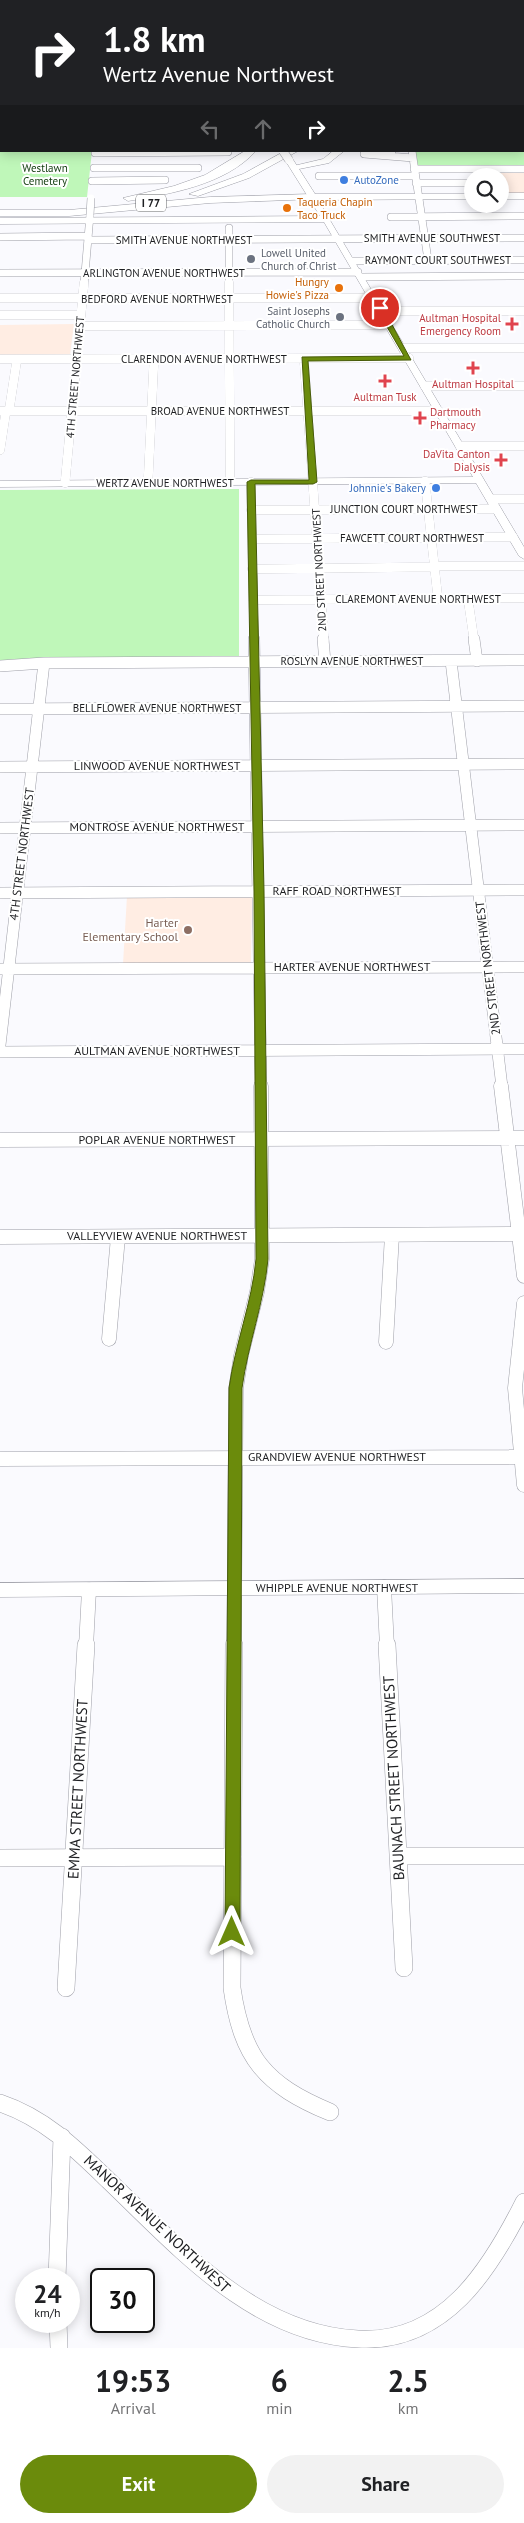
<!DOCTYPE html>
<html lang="en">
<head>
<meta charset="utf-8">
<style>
	:root { --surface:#fff; --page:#f2f2f2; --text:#202124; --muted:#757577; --accent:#6b8b0c }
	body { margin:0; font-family:"PT Sans",sans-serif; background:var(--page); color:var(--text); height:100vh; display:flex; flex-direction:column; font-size:19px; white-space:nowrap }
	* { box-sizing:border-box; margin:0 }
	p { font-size:16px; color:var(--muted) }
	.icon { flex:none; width:28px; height:28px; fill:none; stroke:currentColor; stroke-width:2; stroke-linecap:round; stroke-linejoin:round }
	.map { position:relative; height:2348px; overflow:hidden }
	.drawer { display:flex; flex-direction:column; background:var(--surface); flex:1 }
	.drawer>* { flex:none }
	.banner { position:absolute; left:0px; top:0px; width:525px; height:152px; box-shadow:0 2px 12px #0003; background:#202124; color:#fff; overflow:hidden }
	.fabs { position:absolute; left:464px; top:168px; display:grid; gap:10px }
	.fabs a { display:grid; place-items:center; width:45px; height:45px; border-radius:50%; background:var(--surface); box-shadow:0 2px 12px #0003; font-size:25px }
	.speed { position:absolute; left:15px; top:2268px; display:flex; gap:10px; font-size:25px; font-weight:700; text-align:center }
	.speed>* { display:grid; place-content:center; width:65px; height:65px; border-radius:50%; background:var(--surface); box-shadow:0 2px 12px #0003; line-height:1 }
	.speed small { font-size:12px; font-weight:400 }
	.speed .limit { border:2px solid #111; border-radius:8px; background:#fff; color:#111 }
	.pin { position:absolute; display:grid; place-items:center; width:42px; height:42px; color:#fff; margin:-21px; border:2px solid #fff; border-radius:50%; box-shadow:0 1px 5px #0007 }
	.me { position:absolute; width:55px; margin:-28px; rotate:0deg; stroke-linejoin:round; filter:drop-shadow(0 0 4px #0008) }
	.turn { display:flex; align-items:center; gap:18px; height:105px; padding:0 20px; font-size:22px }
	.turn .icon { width:65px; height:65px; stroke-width:2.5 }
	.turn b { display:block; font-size:35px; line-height:42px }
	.lanes { display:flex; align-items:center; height:48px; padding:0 20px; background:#0003; justify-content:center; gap:25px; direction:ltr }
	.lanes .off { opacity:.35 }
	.eta { display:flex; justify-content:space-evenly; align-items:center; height:85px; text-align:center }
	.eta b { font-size:30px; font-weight:600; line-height:35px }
	.button { display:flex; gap:10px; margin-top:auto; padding:10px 20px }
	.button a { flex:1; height:58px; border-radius:30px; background:var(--accent); color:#fff; font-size:20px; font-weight:600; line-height:58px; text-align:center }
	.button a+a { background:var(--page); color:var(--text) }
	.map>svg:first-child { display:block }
	.education { fill:#ffede3 }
	.green { fill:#bff7b9 }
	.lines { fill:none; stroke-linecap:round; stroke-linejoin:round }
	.river { fill:#58a7e1; fill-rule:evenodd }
	.minor-far4-casing { stroke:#9e9fa8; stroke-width:8 }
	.minor-far3-casing { stroke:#9e9fa8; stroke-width:9 }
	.minor-far2-casing { stroke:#9e9fa8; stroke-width:12 }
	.minor-far1-casing { stroke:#9e9fa8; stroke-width:15 }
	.minor-casing { stroke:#9e9fa8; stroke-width:18 }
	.major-casing { stroke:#9e9fa8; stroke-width:1 }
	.highway-casing { stroke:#9e9fa8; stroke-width:1 }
	.minor-far4 { stroke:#fff; stroke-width:7 }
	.minor-far3 { stroke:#fff; stroke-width:9 }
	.minor-far2 { stroke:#fff; stroke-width:11 }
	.minor-far1 { stroke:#fff; stroke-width:14 }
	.minor { stroke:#fff; stroke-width:17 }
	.major { fill:#fff; fill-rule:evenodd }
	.highway { fill:#fff; fill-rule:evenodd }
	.rail { stroke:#7a7a7e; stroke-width:1; stroke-dasharray:4.5 2; stroke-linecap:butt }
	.minor-bridge-casing { stroke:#9e9fa8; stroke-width:8; stroke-linecap:butt }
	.major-bridge-casing { stroke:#9e9fa8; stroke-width:9; stroke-linecap:butt }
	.minor-bridge { stroke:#fff; stroke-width:7 }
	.major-bridge { stroke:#fff; stroke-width:8 }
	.route { fill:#6b8b0c; stroke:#465a08 }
	.shop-dot { fill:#3f7fe0; stroke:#fff; stroke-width:2 }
	.food-dot { fill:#e8710a; stroke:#fff; stroke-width:2 }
	.worship-dot { fill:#6b7280; stroke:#fff; stroke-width:2 }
	.health-dot { fill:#e0444e; stroke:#fff; stroke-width:2 }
	.education-dot { fill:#8d6e63; stroke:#fff; stroke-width:2 }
	.labels { text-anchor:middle; stroke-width:4; stroke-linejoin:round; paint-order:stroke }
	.far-park-label { font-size:11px; fill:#103b0d; stroke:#fff }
	.far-shop-label { font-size:11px; fill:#366cbe; stroke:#fff; text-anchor:start }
	.far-food-label { font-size:11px; fill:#c56008; stroke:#fff; text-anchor:start }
	.shield { fill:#fff; stroke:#616264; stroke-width:1 }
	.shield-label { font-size:11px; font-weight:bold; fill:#1d1e21 }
	.far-street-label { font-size:11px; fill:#1d1e21; stroke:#fff }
	.far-worship-label { font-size:11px; fill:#5b616d; stroke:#fff; text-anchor:start }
	.far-health-label { font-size:11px; fill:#be3a42; stroke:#fff; text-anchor:end }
	.street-label { font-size:12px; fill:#1d1e21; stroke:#fff }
	.education-label { font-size:12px; fill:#785e54; stroke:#fff; text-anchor:end }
	.near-street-label { font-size:15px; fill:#1d1e21; stroke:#fff }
</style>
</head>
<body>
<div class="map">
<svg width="524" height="2348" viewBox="0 0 524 2348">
	<rect width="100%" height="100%" fill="#fafafe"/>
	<path class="education" d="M486 170H524V194H500V176H488Z
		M74 324 70 355H0V325Z
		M127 896H252L251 964H123Z"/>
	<path class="green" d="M0 138 1 151H92L87 197H0Z
		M524 146V167L417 168 415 151H524Z
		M239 489V657L0 660V490Z"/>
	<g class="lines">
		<path class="river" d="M0 41H1V45H0Z"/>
		<g class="minor-far4-casing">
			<path id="minor-far4" d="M460 0 462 1
				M493 0 495 1
				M0 1 109 0
				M517 1 524 0
				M392 151 364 154 413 158
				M412 151 428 260
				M95 153 228 152
				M94 168H198
				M414 169H524
				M319 176H415
				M92 181 165 180
				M416 183H472
				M391 217 524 216
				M229 228V285
				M0 237 88 236
				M88 240 524 238
				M352 261 524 260
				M0 273 358 272
				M361 277 524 276
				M84 285 90 215"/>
		</g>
		<g class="minor-far3-casing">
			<path id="minor-far3" d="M229 283 230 482
				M0 298H374
				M381 311H524
				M0 315H81
				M80 326 389 325
				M403 348H524
				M0 359 409 358
				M304 359 324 640
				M425 386H524
				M0 411H439
				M9 411 17 359
				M460 446H524
				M0 450 6 411
				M425 481 438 599
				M251 482 254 640
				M65 483 84 283
				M148 483 154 359
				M491 499H524
				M251 510 496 509
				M252 539 513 537
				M435 566H524
				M252 569 434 567
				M468 599 474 640
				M253 600 524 598"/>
		</g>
		<g class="minor-far2-casing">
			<path id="minor-far2" d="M254 639 261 1087
				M323 639 325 662
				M474 639 477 661
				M451 661 502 1087
				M0 666 44 663 524 660
				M0 709 524 706
				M0 767 524 764
				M0 828 524 825
				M0 893 524 890
				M0 969 524 967
				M0 1045 44 663
				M0 1052 524 1049"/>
		</g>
		<g class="minor-far1-casing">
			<path id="minor-far1" d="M501 1086 524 1276
				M0 1140 524 1138
				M0 1237 524 1234
				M524 1303 515 1388 524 1485
				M109 1339 118 1237
				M386 1342 392 1235
				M0 1459 524 1457
				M384 1587 387 1647
				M86 1647 89 1590
				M234 1647 236 1388 241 1356 257 1292 262 1259 261 1086"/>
		</g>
		<g class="minor-casing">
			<path id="minor" d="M234 1645 232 1988C242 2058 265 2085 330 2112
				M387 1645 404 1968
				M399 1856H524
				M0 1858 233 1857
				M66 1988 86 1645
				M0 2103C45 2118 76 2149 109 2181 179 2248 254 2334 358 2339 444 2344 490 2270 524 2202
				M57 2279 62 2137
				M58 2321 59 2348"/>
		</g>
		<g class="major-casing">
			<path id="major" d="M207 0H215V1H208Z
				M289 157 292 158 315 194H472V199L318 200 524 547V559L519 556 476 483 0 487V481L473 477 324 222 0 224V218L320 216 285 160Z
				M500 193H524V199H500Z
				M524 1579V1593L0 1597V1583Z"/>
		</g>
		<g class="highway-casing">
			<path id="highway" d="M245 151H256C225 185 170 194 128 201L123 198 174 186 205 175Z
				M285 151H298L249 178 198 196 189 194 243 174Z
				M333 151H344L329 163 294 170 289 167 323 159Z
				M313 194 317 195V199L210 203 69 216H0V210H69L210 197Z"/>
		</g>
		<use href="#minor-far4" class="minor-far4"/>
		<use href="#minor-far3" class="minor-far3"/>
		<use href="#minor-far2" class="minor-far2"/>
		<use href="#minor-far1" class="minor-far1"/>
		<use href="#minor" class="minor"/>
		<use href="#major" class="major"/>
		<use href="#highway" class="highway"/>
		<path class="rail" d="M150 1 162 0"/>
		<g class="minor-bridge-casing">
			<path id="minor-bridge" d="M90 215 91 198"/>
		</g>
		<g class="major-bridge-casing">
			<path id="major-bridge" d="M283 151 289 160"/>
		</g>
		<use href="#minor-bridge" class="minor-bridge"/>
		<use href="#major-bridge" class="major-bridge"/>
	</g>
	<path class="route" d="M380 306 383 308 411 360 308 361 317 482 313 484H255L264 891 268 1259C264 1303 248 1344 242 1388L240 1932 238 1937 232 1939 227 1937 225 1932 229 1388C235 1344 252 1303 256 1259L254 891 247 482 251 480H309L302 357 404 356 376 308Z"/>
	<g class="shop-dot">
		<circle cx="344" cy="180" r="5"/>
		<circle cx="436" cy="488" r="5"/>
	</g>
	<g class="food-dot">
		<circle cx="287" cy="208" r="5"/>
		<circle cx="339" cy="288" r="5"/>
	</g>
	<g class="worship-dot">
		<circle cx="251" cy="259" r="5"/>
		<circle cx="340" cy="317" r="5"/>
	</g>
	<g class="health-dot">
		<path d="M509.5 316.5h5v5h5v5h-5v5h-5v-5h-5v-5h5z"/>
		<path d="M470.5 360.5h5v5h5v5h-5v5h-5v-5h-5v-5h5z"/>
		<path d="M382.5 373.5h5v5h5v5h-5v5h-5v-5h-5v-5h5z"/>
		<path d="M417.5 410.5h5v5h5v5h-5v5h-5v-5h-5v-5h5z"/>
		<path d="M498.5 452.5h5v5h5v5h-5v5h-5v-5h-5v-5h5z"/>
	</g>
	<circle class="education-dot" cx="188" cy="930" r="5"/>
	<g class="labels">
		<g class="far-park-label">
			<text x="45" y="172">Westlawn<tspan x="45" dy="13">Cemetery</tspan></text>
		</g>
		<g class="far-shop-label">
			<text x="354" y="184">AutoZone</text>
			<text x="426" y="492" text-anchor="end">Johnnie's Bakery</text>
		</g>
		<g class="far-food-label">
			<text x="297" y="206">Taqueria Chapin<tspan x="297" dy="13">Taco Truck</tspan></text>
			<text x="329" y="286" text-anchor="end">Hungry<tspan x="329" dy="13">Howie's Pizza</tspan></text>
		</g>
		<rect class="shield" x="136" y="194.5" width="30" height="17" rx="4"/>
		<g class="shield-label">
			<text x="151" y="207">I 77</text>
		</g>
		<g class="far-street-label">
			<text x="432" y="242">SMITH AVENUE SOUTHWEST</text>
			<text x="184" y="244">SMITH AVENUE NORTHWEST</text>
			<text x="438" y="264">RAYMONT COURT SOUTHWEST</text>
			<text x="164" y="277">ARLINGTON AVENUE NORTHWEST</text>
			<text x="157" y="303">BEDFORD AVENUE NORTHWEST</text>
			<text x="204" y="363">CLARENDON AVENUE NORTHWEST</text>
			<text transform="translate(75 377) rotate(-85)" y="4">4TH STREET NORTHWEST</text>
			<text x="220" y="415">BROAD AVENUE NORTHWEST</text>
			<text x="165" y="487">WERTZ AVENUE NORTHWEST</text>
			<text x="404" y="513">JUNCTION COURT NORTHWEST</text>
			<text x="412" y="542">FAWCETT COURT NORTHWEST</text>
			<text transform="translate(319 570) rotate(-93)" y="4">2ND STREET NORTHWEST</text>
			<text x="418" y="603">CLAREMONT AVENUE NORTHWEST</text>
			<text x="352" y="665">ROSLYN AVENUE NORTHWEST</text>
			<text x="157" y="712">BELLFLOWER AVENUE NORTHWEST</text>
		</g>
		<g class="far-worship-label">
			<text x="261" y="257">Lowell United<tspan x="261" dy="13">Church of Christ</tspan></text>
			<text x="330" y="315" text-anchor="end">Saint Josephs<tspan x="330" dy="13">Catholic Church</tspan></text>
		</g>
		<g class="far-health-label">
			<text x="501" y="322">Aultman Hospital<tspan x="501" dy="13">Emergency Room</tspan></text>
			<text x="473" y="388" text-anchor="middle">Aultman Hospital</text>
			<text x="385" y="401" text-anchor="middle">Aultman Tusk</text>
			<text x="430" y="416" text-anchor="start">Dartmouth<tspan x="430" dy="13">Pharmacy</tspan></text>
			<text x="490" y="458">DaVita Canton<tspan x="490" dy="13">Dialysis</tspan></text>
		</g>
		<g class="street-label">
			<text x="157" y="770">LINWOOD AVENUE NORTHWEST</text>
			<text x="157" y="831">MONTROSE AVENUE NORTHWEST</text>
			<text transform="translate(22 854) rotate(-83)" y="4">4TH STREET NORTHWEST</text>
			<text x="337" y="895">RAFF ROAD NORTHWEST</text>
			<text x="352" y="971">HARTER AVENUE NORTHWEST</text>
			<text transform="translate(488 968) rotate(-97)" y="4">2ND STREET NORTHWEST</text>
			<text x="157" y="1055">AULTMAN AVENUE NORTHWEST</text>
			<text x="157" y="1144">POPLAR AVENUE NORTHWEST</text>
			<text x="157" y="1240">VALLEYVIEW AVENUE NORTHWEST</text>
			<text x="337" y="1461">GRANDVIEW AVENUE NORTHWEST</text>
			<text x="337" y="1592">WHIPPLE AVENUE NORTHWEST</text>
		</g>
		<g class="education-label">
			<text x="178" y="927">Harter<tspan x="178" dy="14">Elementary School</tspan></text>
		</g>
		<g class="near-street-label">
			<text transform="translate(394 1778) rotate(-93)" y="5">BAUNACH STREET NORTHWEST</text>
			<text transform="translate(78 1789) rotate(-87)" y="5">EMMA STREET NORTHWEST</text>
			<text transform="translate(157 2224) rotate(43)" y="5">MANOR AVENUE NORTHWEST</text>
		</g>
	</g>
</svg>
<div class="fabs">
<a><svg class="icon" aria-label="search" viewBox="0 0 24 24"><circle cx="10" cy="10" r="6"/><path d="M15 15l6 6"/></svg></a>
</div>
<div class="speed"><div>24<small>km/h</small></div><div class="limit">30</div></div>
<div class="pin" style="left:380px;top:308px;background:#d93025"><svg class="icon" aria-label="arrive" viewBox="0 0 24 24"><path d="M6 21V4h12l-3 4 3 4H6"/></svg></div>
<svg class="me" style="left:232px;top:1932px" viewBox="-20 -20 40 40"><path d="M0-17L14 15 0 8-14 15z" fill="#6b8b0c" stroke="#fff" stroke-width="4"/></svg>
<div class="banner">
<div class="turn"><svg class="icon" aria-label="right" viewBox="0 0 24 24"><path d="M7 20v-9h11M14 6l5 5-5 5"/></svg><div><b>1.8 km</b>Wertz Avenue Northwest</div></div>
<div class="lanes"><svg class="icon off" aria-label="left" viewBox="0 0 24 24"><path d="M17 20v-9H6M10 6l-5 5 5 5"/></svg><svg class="icon off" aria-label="ahead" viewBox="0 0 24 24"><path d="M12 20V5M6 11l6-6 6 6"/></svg><svg class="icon" aria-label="right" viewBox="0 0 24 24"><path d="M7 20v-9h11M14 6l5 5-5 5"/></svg></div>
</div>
</div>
<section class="drawer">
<div class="eta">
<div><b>19:53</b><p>Arrival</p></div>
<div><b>6</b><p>min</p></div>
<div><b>2.5</b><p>km</p></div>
</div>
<div class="button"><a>Exit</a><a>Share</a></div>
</section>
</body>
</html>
